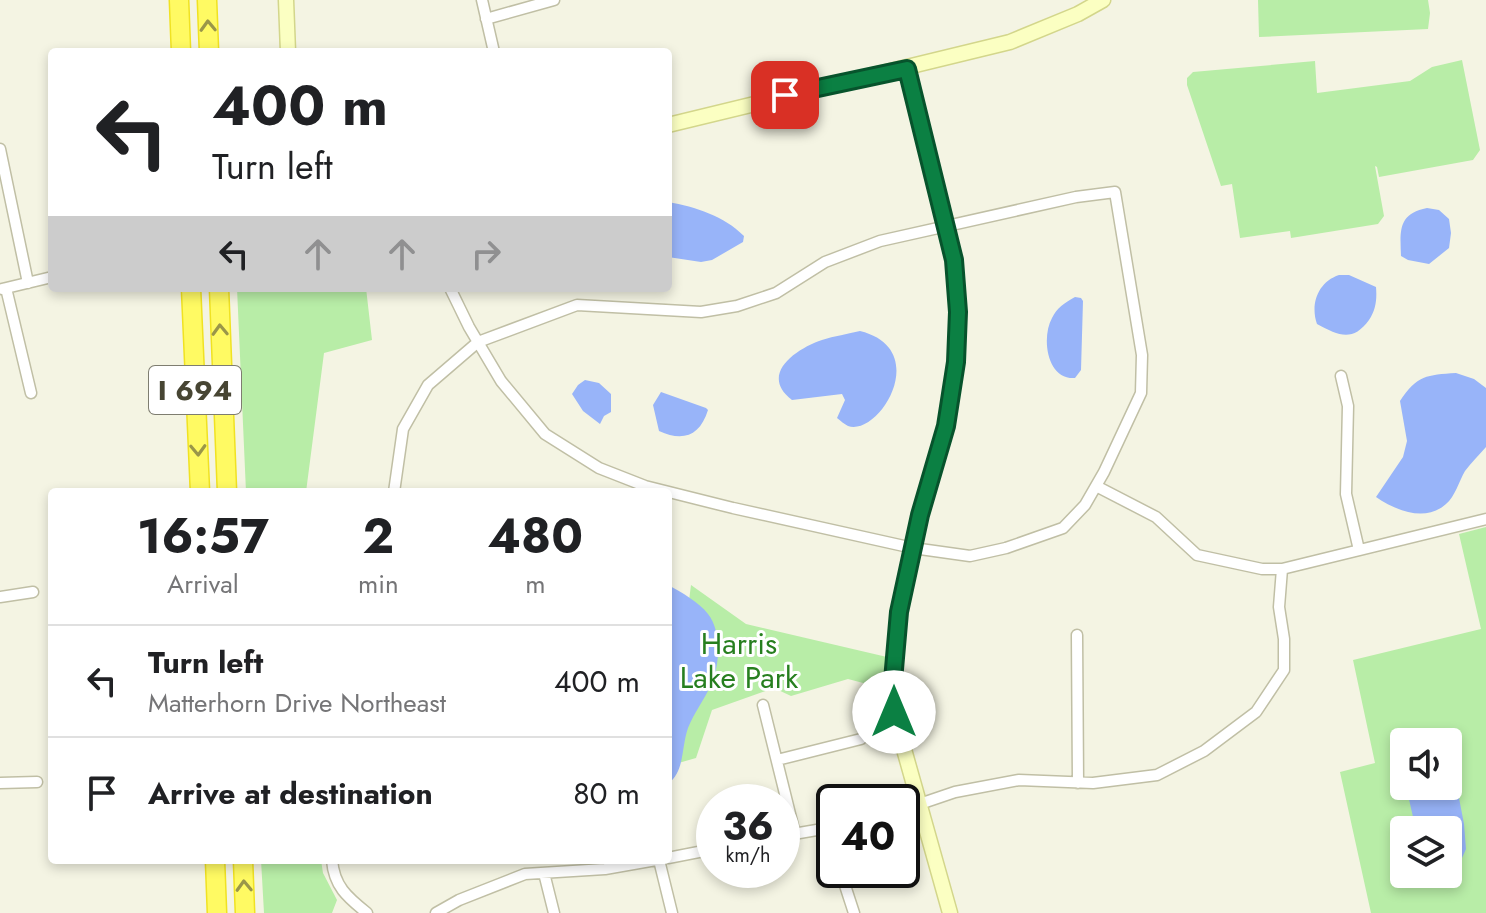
<!DOCTYPE html>
<html lang="en">
<head>
<meta charset="utf-8">
<style>
	:root { --surface:#fff; --page:#f6f6f6; --text:#202124; --muted:#757577; --line:#e0e0e0 }
	body { margin:0; font-family:Jost,sans-serif; background:var(--page); color:var(--text); height:100vh; display:flex; flex-direction:column; font-size:30px; white-space:nowrap }
	* { box-sizing:border-box; margin:0 }
	p { font-size:26px; color:var(--muted) }
	.icon { flex:none; width:44px; height:44px; fill:none; stroke:currentColor; stroke-width:2; stroke-linecap:round; stroke-linejoin:round }
	.map { position:relative; flex:1; overflow:hidden }
	.panel { position:absolute; left:48px; top:488px; width:624px; height:376px; display:flex; flex-direction:column; background:var(--surface); border-radius:8px; box-shadow:0 4px 12px #0003 }
	.panel>* { flex:none }
	.banner { position:absolute; left:48px; top:48px; width:624px; height:244px; border-radius:8px; box-shadow:0 4px 12px #0003; background:#fff; color:var(--text); overflow:hidden }
	.buttons { position:absolute; left:1390px; top:728px; display:grid; gap:16px }
	.buttons a { display:grid; place-items:center; width:72px; height:72px; border-radius:8px; background:var(--surface); box-shadow:0 4px 12px #0003; font-size:40px }
	.speed { position:absolute; left:696px; top:784px; display:flex; gap:16px; font-size:40px; font-weight:700; text-align:center }
	.speed>* { display:grid; place-content:center; width:104px; height:104px; border-radius:50%; background:var(--surface); box-shadow:0 4px 12px #0003; line-height:1 }
	.speed small { font-size:20px; font-weight:400 }
	.speed .limit { border:4px solid #111; border-radius:12px; background:#fff; color:#111 }
	.pin { position:absolute; display:grid; place-items:center; width:68px; height:68px; color:#fff; margin:-34px; border-radius:16px; box-shadow:0 4px 12px #0006 }
	.me { position:absolute; width:88px; margin:-44px; rotate:0deg; stroke-linejoin:round; filter:drop-shadow(0 0 6px #0008) }
	.turn { display:flex; align-items:center; gap:28px; height:168px; padding:0 32px; font-size:36px }
	.turn .icon { width:104px; height:104px; stroke-width:2.5 }
	.turn b { display:block; font-size:56px; line-height:68px }
	.lanes { display:flex; align-items:center; height:76px; padding:0 32px; background:#0003; justify-content:center; gap:40px; direction:ltr }
	.lanes .off { opacity:.35 }
	.eta { display:flex; justify-content:space-evenly; align-items:center; height:136px; text-align:center }
	.eta b { font-size:48px; font-weight:700; line-height:56px }
	ul { padding:0; list-style:none }
	li { display:flex; align-items:center; gap:24px; height:112px; padding:0 32px; border-top:2px solid var(--line) }
	li div { flex:1 }
	li b { display:block; font-size:30px }
	li em { font-style:normal }
	.map>svg:first-child { display:block }
	.green { fill:#b8eda7; fill-rule:evenodd }
	.water { fill:#98b4f9 }
	.lines { fill:none; stroke-linecap:round; stroke-linejoin:round }
	.street-casing { stroke:#c0bfa5; stroke-width:13 }
	.secondary-casing { stroke:#d3d68b; stroke-width:17 }
	.highway-casing { stroke:#f0e222; stroke-width:21 }
	.street { stroke:#fff; stroke-width:10 }
	.secondary { stroke:#fbffc2; stroke-width:14 }
	.highway { stroke:#fffa63; stroke-width:18 }
	.oneway { stroke:#9a9649 }
	.route-casing { stroke:#07532c; stroke-width:20 }
	.route { stroke:#0b8043; stroke-width:14 }
	.labels { text-anchor:middle; stroke-width:6; stroke-linejoin:round; paint-order:stroke }
	.shield { fill:#fff; stroke:#7e7d70; stroke-width:2 }
	.shield-label { font-size:28px; font-weight:bold; fill:#474533 }
	.park-label { font-size:30px; fill:#277f1f; stroke:#fff }
</style>
</head>
<body>
<div class="map">
<svg width="1486" height="913" viewBox="0 0 1486 913">
	<rect width="100%" height="100%" fill="#f4f4e3"/>
	<path class="green" d="M1258 0H1428L1430 13 1428 29 1259 37Z
		M1462 60 1480 150 1473 160 1379 177 1377 167 1375 166 1384 216 1378 224 1291 238 1290 231 1240 238 1232 184 1221 186 1187 85V78L1193 72 1315 61 1317 93 1410 81 1432 67Z
		M237 288H366L372 340 324 353 306 492H246Z
		M1486 527V913H1371L1340 772 1375 763 1353 660 1481 629 1459 534ZM1404 742H1448V786H1404ZM1404 830H1448V874H1404Z
		M691 585 746 624 887 657 882 688 848 679 791 696 774 688 712 710 696 758 668 766Z
		M261 860H321L323 873 337 900 332 913H264Z"/>
	<path class="water" d="M668 202C696 207 724 216 744 236L743 242 712 260 701 262 668 257Z
		M1427 208 1439 210 1449 219 1451 233 1449 248 1429 264 1408 260 1401 256C1400 230 1398 214 1427 208Z
		M1339 275H1349L1376 287C1377 299 1376 310 1369 320 1353 342 1339 336 1317 324 1310 304 1318 282 1339 275Z
		M1075 297 1081 298 1083 301 1081 370 1075 378C1047 380 1041 338 1052 318 1057 308 1064 303 1075 297Z
		M860 331C933 349 879 437 848 426 844 424 841 421 837 418L845 400 842 394 792 400C759 375 795 349 822 340 834 336 848 334 860 331Z
		M1456 373 1474 379 1486 388V447C1479 455 1471 463 1465 471 1459 481 1455 497 1446 504 1425 523 1395 510 1376 497L1403 457 1407 441 1400 401C1417 375 1427 375 1456 373Z
		M585 380 599 383 611 394V412L604 416 600 424 583 411 572 394 578 385Z
		M661 392 706 408 708 410C700 436 683 442 659 431L653 405Z
		M668 585C681 592 699 602 708 614 722 632 720 665 711 685 704 700 694 713 688 728 681 748 685 771 668 784Z
		M1448 772 1459 798 1464 824 1466 849 1458 867H1448V830H1416L1408 795 1410 786H1448Z"/>
	<g class="lines">
		<g class="street-casing">
			<path id="street" d="M482 0 494 52
				M486 19 554 0
				M0 149 28 283
				M6 288 31 393
				M2 289 52 277
				M1341 376 1348 406 1346 494 1359 550
				M1096 486 1156 517 1197 555 1262 569H1282L1486 519
				M394 492 403 429 428 385 478 342 577 305 701 312 737 306 776 293 825 262 880 241 1076 197 1115 192 1142 355 1141 393 1104 472 1085 505 1063 528 1006 548 970 556 913 548 733 508 645 486 599 468 545 434 501 381 469 327 450 288
				M0 597 33 592
				M1077 635 1078 783
				M763 705 795 834
				M777 760 861 739
				M0 783 37 782
				M902 810 955 792 1019 780 1093 783 1157 775 1204 751 1256 712 1284 670V639L1279 607 1282 569
				M826 829 834 852
				M782 836 834 827
				M668 858 714 849
				M332 860C334 886 347 897 367 913
				M659 860 672 913
				M840 870 854 913
				M544 873 554 913
				M436 913 459 900 525 874 605 869 656 860"/>
		</g>
		<g class="secondary-casing">
			<path id="secondary" d="M286 0 288 52
				M907 69 954 260 958 312 956 362 946 426 920 515 899 612 891 703 950 913
				M668 125 1010 42 1078 14 1103 0"/>
		</g>
		<g class="highway-casing">
			<path id="highway" d="M179 0 181 52
				M207 0 209 52
				M191 288 200 492
				M219 288 227 492
				M215 860 217 913
				M243 860 245 913"/>
		</g>
		<use href="#street" class="street"/>
		<use href="#secondary" class="secondary"/>
		<use href="#highway" class="highway"/>
	</g>
	<defs><path id="oneway-chevron" d="M-2-3.5L2.5 0L-2 3.5" fill="none" stroke-width="1.6" stroke-linecap="round" stroke-linejoin="round" transform="scale(2)"/></defs>
	<g class="oneway">
		<use href="#oneway-chevron" transform="translate(208 26) rotate(-92)"/>
		<use href="#oneway-chevron" transform="translate(220 330) rotate(-92)"/>
		<use href="#oneway-chevron" transform="translate(198 450) rotate(88)"/>
		<use href="#oneway-chevron" transform="translate(244 886) rotate(-92)"/>
	</g>
	<g class="lines">
		<g class="route-casing">
			<path id="route" d="M785 95 907 69 954 260 958 312 956 362 946 426 920 515 899 612 891 703 894 712"/>
		</g>
		<use href="#route" class="route"/>
	</g>
	<g class="labels">
		<rect class="shield" x="149" y="366" width="92" height="48" rx="6"/>
		<g class="shield-label">
			<text x="195" y="400">I 694</text>
		</g>
		<g class="park-label">
			<text x="739" y="654">Harris<tspan x="739" dy="34">Lake Park</tspan></text>
		</g>
	</g>
</svg>
<div class="buttons">
<a><svg class="icon" aria-label="sound" viewBox="0 0 24 24"><path d="M4 9h4l5-4v14l-5-4H4zM17 9q2 3 0 6"/></svg></a>
<a><svg class="icon" aria-label="layers" viewBox="0 0 24 24"><path d="M12 4l9 5-9 5-9-5zM3 14l9 5 9-5"/></svg></a>
</div>
<div class="speed"><div>36<small>km/h</small></div><div class="limit">40</div></div>
<div class="pin" style="left:785px;top:95px;background:#d93025"><svg class="icon" aria-label="arrive" viewBox="0 0 24 24"><path d="M6 21V4h12l-3 4 3 4H6"/></svg></div>
<svg class="me" style="left:894px;top:712px" viewBox="-20 -20 40 40"><circle r="19" fill="#fff"/><path d="M0-13L10 11 0 6-10 11z" fill="#0b8043"/></svg>
<div class="banner">
<div class="turn"><svg class="icon" aria-label="left" viewBox="0 0 24 24"><path d="M17 20v-9H6M10 6l-5 5 5 5"/></svg><div><b>400 m</b>Turn left</div></div>
<div class="lanes"><svg class="icon" aria-label="left" viewBox="0 0 24 24"><path d="M17 20v-9H6M10 6l-5 5 5 5"/></svg><svg class="icon off" aria-label="ahead" viewBox="0 0 24 24"><path d="M12 20V5M6 11l6-6 6 6"/></svg><svg class="icon off" aria-label="ahead" viewBox="0 0 24 24"><path d="M12 20V5M6 11l6-6 6 6"/></svg><svg class="icon off" aria-label="right" viewBox="0 0 24 24"><path d="M7 20v-9h11M14 6l5 5-5 5"/></svg></div>
</div>
<section class="panel">
<div class="eta">
<div><b>16:57</b><p>Arrival</p></div>
<div><b>2</b><p>min</p></div>
<div><b>480</b><p>m</p></div>
</div>
<ul>
<li><svg class="icon" aria-label="left" viewBox="0 0 24 24"><path d="M17 20v-9H6M10 6l-5 5 5 5"/></svg><div><b>Turn left</b><p>Matterhorn Drive Northeast</p></div><em>400 m</em></li>
<li><svg class="icon" aria-label="arrive" viewBox="0 0 24 24"><path d="M6 21V4h12l-3 4 3 4H6"/></svg><div><b>Arrive at destination</b></div><em>80 m</em></li>
</ul>
</section>
</div>
</body>
</html>
